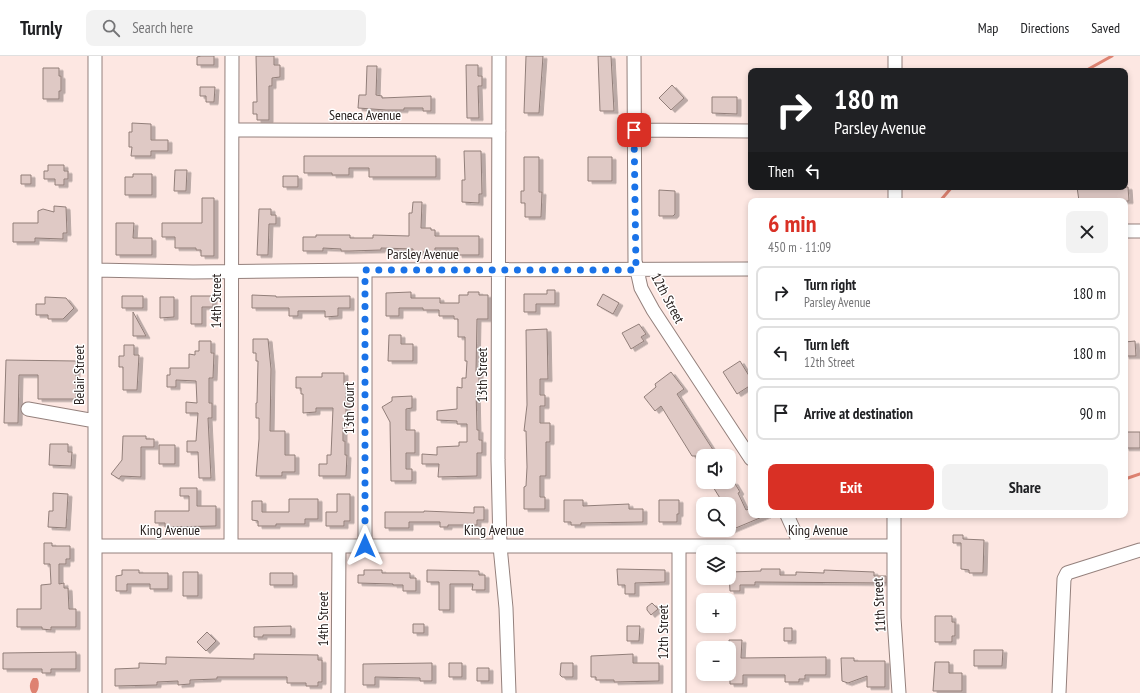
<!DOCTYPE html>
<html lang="en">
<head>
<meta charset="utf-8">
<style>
	:root { --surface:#fff; --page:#f2f2f2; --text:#202124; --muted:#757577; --line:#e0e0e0; --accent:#d93025 }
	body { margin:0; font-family:"PT Sans Narrow",sans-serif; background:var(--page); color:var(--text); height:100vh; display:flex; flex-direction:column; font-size:15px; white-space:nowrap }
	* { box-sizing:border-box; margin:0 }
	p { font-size:13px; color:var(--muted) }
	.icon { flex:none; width:22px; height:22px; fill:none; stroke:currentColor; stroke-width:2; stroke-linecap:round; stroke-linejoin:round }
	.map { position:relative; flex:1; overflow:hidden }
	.panel { position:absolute; left:748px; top:142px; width:380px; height:320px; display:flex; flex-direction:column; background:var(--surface); border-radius:8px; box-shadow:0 2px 6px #0003 }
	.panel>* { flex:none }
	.banner { position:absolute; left:748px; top:12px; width:380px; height:122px; border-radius:8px; box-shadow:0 2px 6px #0003; background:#202124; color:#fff; overflow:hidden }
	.fabs { position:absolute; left:696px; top:393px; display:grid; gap:8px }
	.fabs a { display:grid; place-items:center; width:40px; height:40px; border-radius:8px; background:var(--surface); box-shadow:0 2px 6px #0003; font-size:20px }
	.pin { position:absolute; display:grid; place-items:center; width:34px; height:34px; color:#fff; margin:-17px; border-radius:8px; box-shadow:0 2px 6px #0006 }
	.me { position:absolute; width:44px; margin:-22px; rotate:0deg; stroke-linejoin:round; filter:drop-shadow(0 0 3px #0008) }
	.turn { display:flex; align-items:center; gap:14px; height:84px; padding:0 20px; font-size:18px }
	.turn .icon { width:52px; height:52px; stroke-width:2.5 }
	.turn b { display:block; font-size:28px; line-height:34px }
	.then { display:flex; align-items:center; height:38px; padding:0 20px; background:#0003; gap:8px; font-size:15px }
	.round { display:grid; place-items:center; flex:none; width:42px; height:42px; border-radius:8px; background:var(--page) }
	.summary { display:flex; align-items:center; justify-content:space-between; height:68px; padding:0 20px }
	h1 { font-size:24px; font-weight:600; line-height:30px; color:var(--accent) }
	.button { display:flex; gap:8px; margin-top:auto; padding:8px 20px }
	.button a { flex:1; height:46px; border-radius:8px; background:var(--accent); color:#fff; font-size:16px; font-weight:600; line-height:46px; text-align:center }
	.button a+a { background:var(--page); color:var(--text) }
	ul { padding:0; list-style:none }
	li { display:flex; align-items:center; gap:12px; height:54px; margin:0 8px 6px; padding:0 12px; border:2px solid var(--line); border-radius:8px }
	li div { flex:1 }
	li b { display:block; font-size:15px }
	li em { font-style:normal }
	header { display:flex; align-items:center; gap:24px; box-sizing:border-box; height:56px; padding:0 20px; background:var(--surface); border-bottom:1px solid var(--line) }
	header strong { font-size:19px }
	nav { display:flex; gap:22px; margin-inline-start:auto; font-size:14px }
	.search { width:280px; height:36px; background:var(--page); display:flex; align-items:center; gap:10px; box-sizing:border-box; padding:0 14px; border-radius:8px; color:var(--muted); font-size:15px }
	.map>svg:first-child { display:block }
	.water { fill:#de8271 }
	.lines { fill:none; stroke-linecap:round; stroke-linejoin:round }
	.stream { stroke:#de8271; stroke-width:3 }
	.building { fill:#dfc9c5; stroke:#917e79; filter:url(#shadow) }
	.minor-casing { stroke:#94807c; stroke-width:15 }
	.minor { stroke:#fff; stroke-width:13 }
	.route { stroke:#1a73e8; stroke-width:7; stroke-dasharray:0 12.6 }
	.labels { text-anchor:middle; stroke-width:3; stroke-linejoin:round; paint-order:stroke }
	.street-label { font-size:14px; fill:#29211f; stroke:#fff }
</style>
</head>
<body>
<header>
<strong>Turnly</strong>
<div class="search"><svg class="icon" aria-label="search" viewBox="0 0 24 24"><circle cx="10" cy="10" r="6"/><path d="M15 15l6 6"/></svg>Search here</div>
<nav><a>Map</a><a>Directions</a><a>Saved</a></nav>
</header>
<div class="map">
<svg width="1140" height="637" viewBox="0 0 1140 637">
	<defs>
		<filter id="shadow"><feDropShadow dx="4" dy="2.5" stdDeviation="0" flood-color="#0004"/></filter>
	</defs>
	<rect width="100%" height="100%" fill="#fde7e2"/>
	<path class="water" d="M33 622H37C40 625 39 634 36 637H32C29 632 29 627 33 622Z"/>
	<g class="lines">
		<path class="stream" d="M1085 15 1112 0
			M940 145 952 131
			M1125 423 1140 418"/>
	</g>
	<path class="building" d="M201 0H214V9H197V1Z
		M256 0H274V9H280V21L272 22V30H269V64H257V58H253V46H257Z
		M526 0H543L539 57H524Z
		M598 0H611L614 55H600Z
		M466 9H478V20H482V30H478L479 62H467Z
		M367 10H377L376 39 382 40V42L431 40V55H423V52H404V54H386L358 52 359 39H366Z
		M43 12H59V20H61V35H59V43H43Z
		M672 29 684 42 671 54 659 42Z
		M200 31H215L214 46H206V40H200Z
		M712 41H737V58L712 57Z
		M132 67 151 68V84H168V95H151V100H131L132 91H129V76H132Z
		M464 95H481L482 138H479V147L462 146V124H465Z
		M304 100H436V121H369V112H349V119H332V117H304Z
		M524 101H539V136H542L541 161H525V147H521V135H524Z
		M588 101H612V125H588Z
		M48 109H64V115H68V123H64V129H55V123H44V115H48Z
		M175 114H187L186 135H174Z
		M133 118H152V139H125V121H133Z
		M21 119H31V128H21Z
		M283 120H298V131H283Z
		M1077 131H1128L1129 145H1079Z
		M659 134 675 135V158L673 160H659Z
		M202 142H214V200H201V194H196V192H175V181H162V167H202Z
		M413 146H422L421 172H431V174H435V180H479V199H458V192H435V196H413V193L381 192V194L350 195H341V193L323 192V195H303V181H316V179H350V182H373V179L409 180V157H412Z
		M54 150 66 151 67 177H63V183L35 182V186H13V167H38V155L43 153 54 156Z
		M259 153H271V159H276V168H269L268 199H257Z
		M116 167H134L133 182H152V199H116Z
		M547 234H555V248H536V256H524V238H547Z
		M411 236V242H440V247H459V239H468V236H479V239H488V263H477L476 316H479V334H476L477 374H479V384H482V397H477V420L438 421 439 408H422V398L437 399V391L459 390V386H467V368H457V365L437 364V355L457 353V331L462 332V322H466L467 305H465V281H458V263H454V260H439V254H423V252H399V260H386V237Z
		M603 238 619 247 613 258 597 249Z
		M252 239 276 240V241L350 240V252H338V260L325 261V255H298V260H289V252H252Z
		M122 240H143V252H122Z
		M191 240H213V251H202V268H191Z
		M45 241 66 242 74 252 63 263H48V259H36V248H45Z
		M160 241H174V261L160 262Z
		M133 256 146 280H133Z
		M639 268 646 278 641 281 644 285 631 293 622 277Z
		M547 273 548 323H540V339H545V350H540V367H550V386H546V420H540V441H545V453H524V431L526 430 527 411 526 375H524L527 349 526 274Z
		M389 279H401V288H413V305H388Z
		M253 283H268L271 313 270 375H285V399H295V416H282V420H256L259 383V362H256V347H257L258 305H256V297H253Z
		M199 285H211V297H214L213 322H209V347H212V362H208L211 422H199L198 396H187V385H196L198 357H186V346L197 347 196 325 176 324V331H167V319H170V312H189V298L195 299V295H199Z
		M1135 285 1136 300H1125V286Z
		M124 289H134V299H139L137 334H123V311H119V300H124Z
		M6 304 76 305V343H38V319H19L18 367H4Z
		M740 305 751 323V329L737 338 723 316Z
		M671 316 684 333 677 338 717 400H703V412L696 400H692L661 350 655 355 644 341 656 331 655 328Z
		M322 317H344V329L346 330V367H343V385H345V399H347L346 420H319V408H327V399H331L333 352H316V356L303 357V338H301V332H296V321H322Z
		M412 340V352L406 353V374H415V397H406V413H412V425H391L390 366 382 351 392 345V341Z
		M1125 376H1140V392H1125Z
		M123 380H146V383H154V391H141V421L121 420 119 423 111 418 122 404Z
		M50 388H68V396H72L71 410 49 409Z
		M159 389H175V408H159Z
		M710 426H734L740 436 738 437 746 454 751 452V459H767L731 474 729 469V443L723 447Z
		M180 432H197V450H216V470L165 471V467H155V455H189V440H180Z
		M53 437 68 438 66 472 48 471 49 455H53Z
		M337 438H350V465H344V470H326V456H337Z
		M289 443H318V463H305V468H276V470H258V465L252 464V445H262V456H289Z
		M564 444H583V450L629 448V453H643V466L581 467V469H571V466H564Z
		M659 444H679V458H677V466H659Z
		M474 451H484V464H477V469H448V471H440V466H409V472H385V456H424V455L474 457Z
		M953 479H963V483L984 484 983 517H969V514L961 513V487H953Z
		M44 487H52V490H70V503H66V508H59V528L64 527V532H68L69 553H76V571H51V574L42 573V571H17V553H41V529L51 528 50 508H44Z
		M617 513 665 514V526L635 527V538H625V529H618Z
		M761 513H780V519H796V516L824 517V514L874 516V520H886V527L755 526V529H740V535H730L729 516 761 515Z
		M122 514H139V517H168V533H150V528H127V535H116V520L122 519Z
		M364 514H382V517H410V522H416V535H403V529H393V528L358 527V519H364Z
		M427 514 479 515V519H485V534H472L473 528H450V554H439V526H427Z
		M183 516H198V540H183Z
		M270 517H293V529H270Z
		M652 547 658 553 651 559 647 554V551Z
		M935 560H952V566H955V580H952V586H935Z
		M413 568H424V577H413Z
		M291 570V579H263V581H254V571Z
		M627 570H640L639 585H627Z
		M784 572H792V585H784Z
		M207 576 216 585 206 595 197 586Z
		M729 584H742L741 602 826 601V619H805V623H799V626H785V619H743V628H730Z
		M974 594H1003L1002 610H974Z
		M76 596V613H51V617H42V613H3V597Z
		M254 598 318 599V604H322V626H318V630H306V627H287V621H217V623L190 624V628L178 629V625L157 626V629L115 630V613L139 612V607L166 608V601L254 603Z
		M633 598V607H659V625L614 626V624H596V621H591V600Z
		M841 602H854V605H885V631H867V620L848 627 842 625Z
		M935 606H949V617H962V635H933Z
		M432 607V625H420V622L375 621V629H363V608Z
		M449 607H462V621H449Z
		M561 607H573V621H562L560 619Z
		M477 612H489V625H477Z"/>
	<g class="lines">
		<g class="minor-casing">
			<path id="minor" d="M499 0 498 404 500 490 506 552 509 637
				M634 0 635 205 641 232 653 254 751 403
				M895 15V0
				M232 74 499 75
				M634 74 751 75
				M895 145V131
				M1125 175H1140
				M95 214 193 216 365 214 751 213
				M28 353 95 365
				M787 459 801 490
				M894 459V562L899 637
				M95 490H893
				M231 490 232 0
				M365 490V214
				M679 490V637
				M95 637V0
				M338 637 339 490
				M1059 637 1064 523 1067 517 1140 494"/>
		</g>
		<use href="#minor" class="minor"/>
	</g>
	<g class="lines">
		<path class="route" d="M365 490V214H636L634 74"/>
	</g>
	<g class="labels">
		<g class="street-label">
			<text x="365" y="64">Seneca Avenue</text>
			<text x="423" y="203">Parsley Avenue</text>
			<text transform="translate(668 242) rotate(62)" y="5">12th Street</text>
			<text transform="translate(216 245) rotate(-90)" y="5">14th Street</text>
			<text transform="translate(79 319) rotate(-90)" y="5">Belair Street</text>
			<text transform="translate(482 319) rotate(-90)" y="5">13th Street</text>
			<text transform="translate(349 352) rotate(-90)" y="5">13th Court</text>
			<text x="170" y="479">King Avenue</text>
			<text x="494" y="479">King Avenue</text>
			<text x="818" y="479">King Avenue</text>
			<text transform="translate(879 549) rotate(-93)" y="5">11th Street</text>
			<text transform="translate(323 563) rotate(-90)" y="5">14th Street</text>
			<text transform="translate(663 576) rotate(-90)" y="5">12th Street</text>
		</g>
	</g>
</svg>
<div class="fabs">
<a><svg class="icon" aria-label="sound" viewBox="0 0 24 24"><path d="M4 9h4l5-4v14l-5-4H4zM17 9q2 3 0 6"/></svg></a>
<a><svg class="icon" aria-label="search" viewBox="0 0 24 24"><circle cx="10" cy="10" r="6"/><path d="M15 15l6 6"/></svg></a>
<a><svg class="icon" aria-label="layers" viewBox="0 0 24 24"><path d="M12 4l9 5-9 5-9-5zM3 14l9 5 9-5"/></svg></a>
<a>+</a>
<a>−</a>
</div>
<div class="pin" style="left:634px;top:74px;background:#d93025"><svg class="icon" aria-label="arrive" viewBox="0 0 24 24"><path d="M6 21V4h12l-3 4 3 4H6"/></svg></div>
<svg class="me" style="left:365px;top:490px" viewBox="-20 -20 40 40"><path d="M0-17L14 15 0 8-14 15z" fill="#1a73e8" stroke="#fff" stroke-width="4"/></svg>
<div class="banner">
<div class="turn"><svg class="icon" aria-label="right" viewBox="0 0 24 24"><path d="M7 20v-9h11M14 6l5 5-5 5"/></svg><div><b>180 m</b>Parsley Avenue</div></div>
<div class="then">Then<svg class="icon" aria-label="left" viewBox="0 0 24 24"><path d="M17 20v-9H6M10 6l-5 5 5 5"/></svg></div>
</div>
<section class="panel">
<div class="summary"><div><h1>6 min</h1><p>450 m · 11:09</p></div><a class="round"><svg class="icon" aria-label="close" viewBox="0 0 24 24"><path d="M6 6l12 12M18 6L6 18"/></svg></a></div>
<ul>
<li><svg class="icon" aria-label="right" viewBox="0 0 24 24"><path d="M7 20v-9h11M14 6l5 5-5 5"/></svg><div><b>Turn right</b><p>Parsley Avenue</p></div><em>180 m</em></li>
<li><svg class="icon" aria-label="left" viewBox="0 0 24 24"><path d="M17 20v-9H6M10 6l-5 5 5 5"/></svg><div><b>Turn left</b><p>12th Street</p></div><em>180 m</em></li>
<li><svg class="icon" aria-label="arrive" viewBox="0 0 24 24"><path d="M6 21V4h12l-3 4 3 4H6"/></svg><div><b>Arrive at destination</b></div><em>90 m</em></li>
</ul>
<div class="button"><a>Exit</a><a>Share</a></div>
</section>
</div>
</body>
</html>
